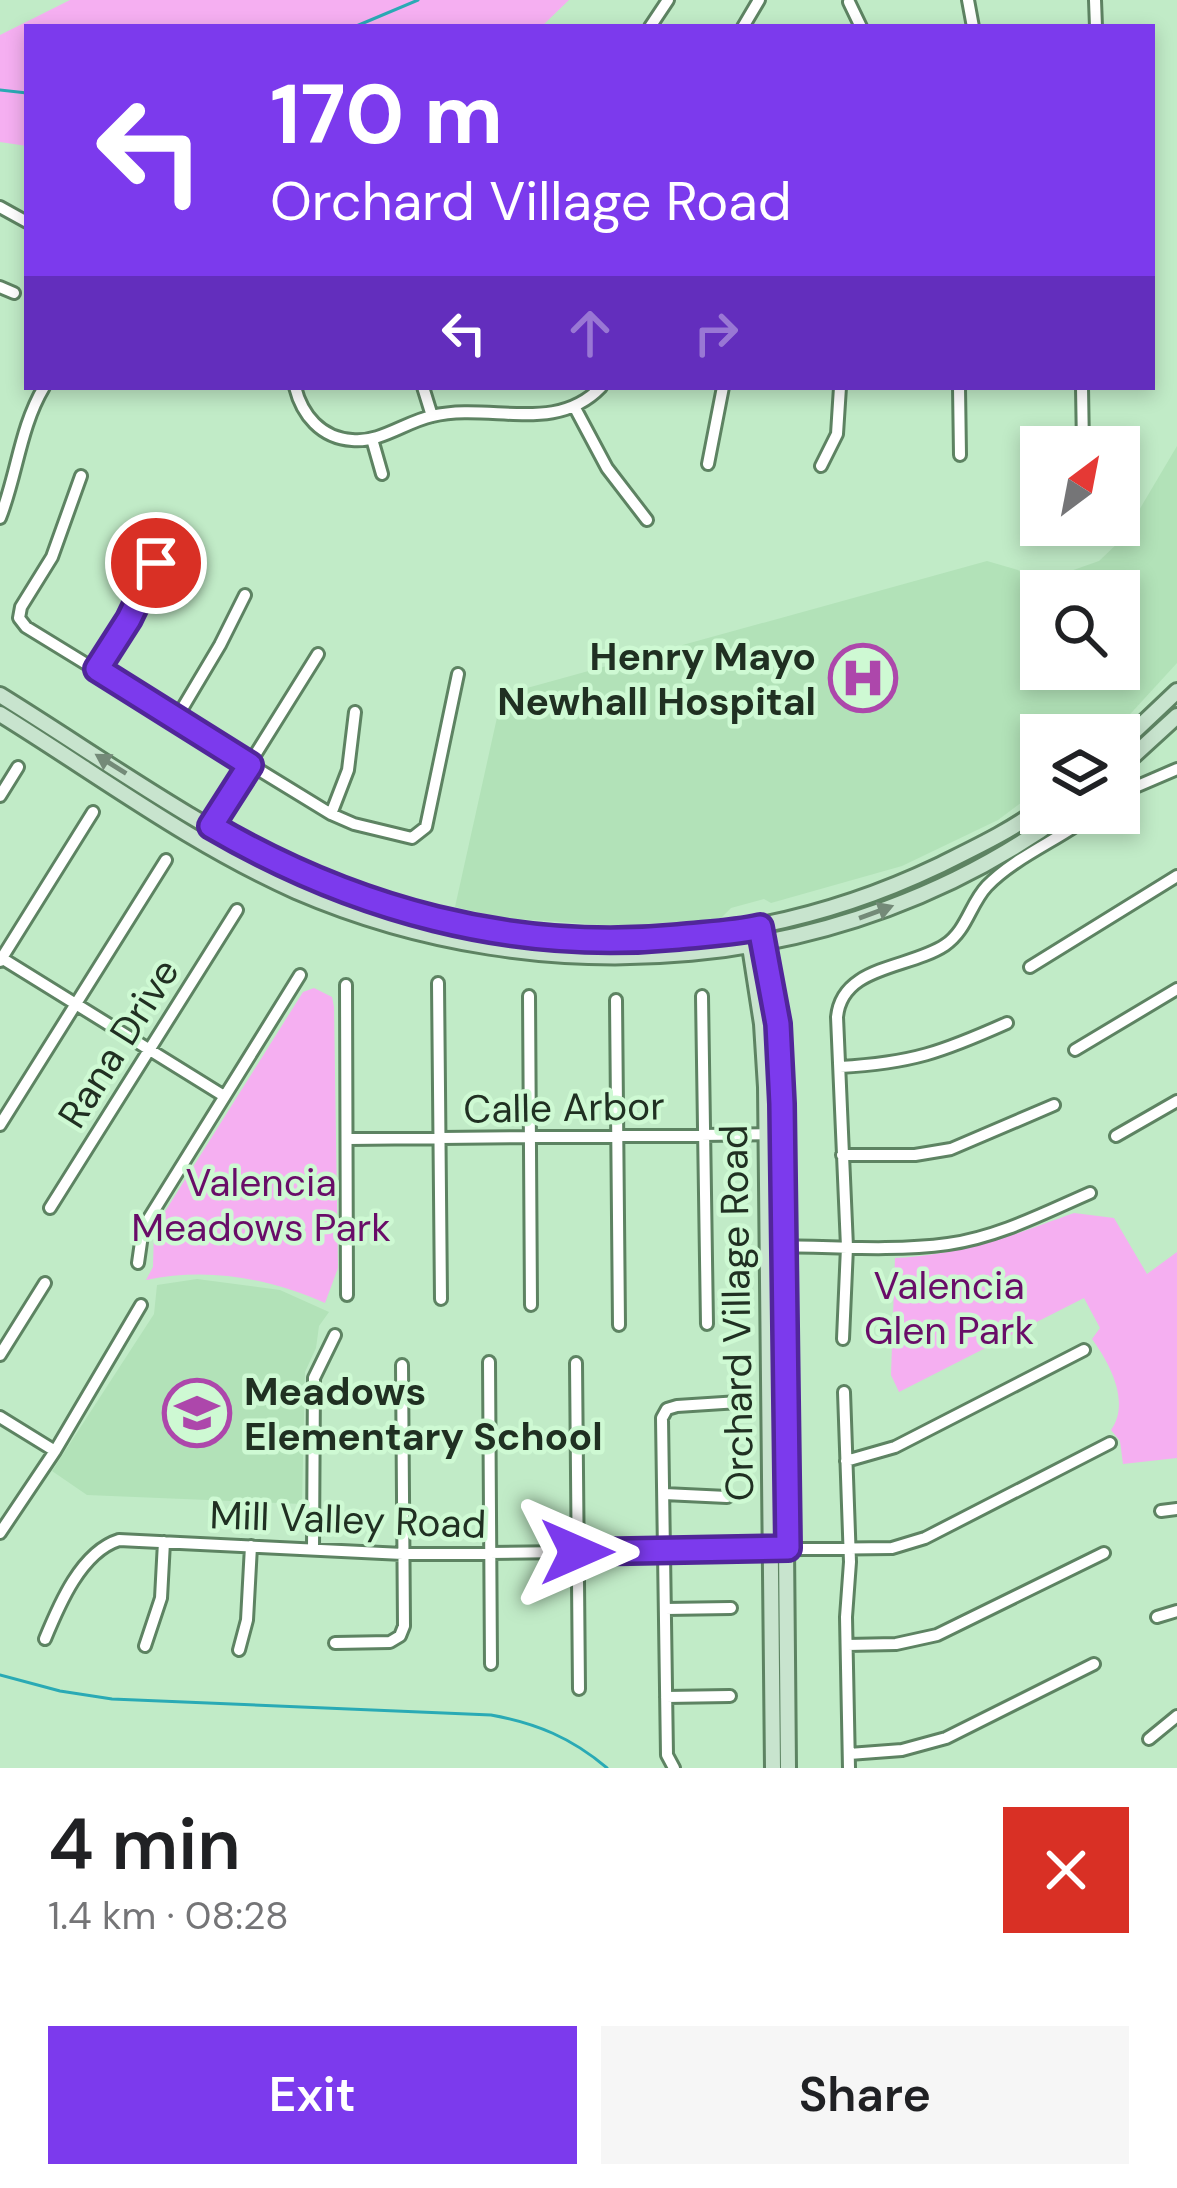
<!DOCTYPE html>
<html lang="en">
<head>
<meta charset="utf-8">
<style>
	:root { --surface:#fff; --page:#f6f6f6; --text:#202124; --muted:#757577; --accent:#7c3aed }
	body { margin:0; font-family:"DM Sans",sans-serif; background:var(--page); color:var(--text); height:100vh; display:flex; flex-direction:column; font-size:45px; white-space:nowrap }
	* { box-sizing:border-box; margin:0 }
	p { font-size:39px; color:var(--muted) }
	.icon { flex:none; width:66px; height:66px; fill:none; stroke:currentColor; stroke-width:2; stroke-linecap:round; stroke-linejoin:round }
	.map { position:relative; height:1768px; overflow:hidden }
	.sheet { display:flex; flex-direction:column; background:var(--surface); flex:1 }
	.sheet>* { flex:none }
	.hud { position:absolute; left:24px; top:24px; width:1131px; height:366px; border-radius:0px; box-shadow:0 6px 18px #0003; background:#7c3aed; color:#fff; overflow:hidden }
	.needle { width:78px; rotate:32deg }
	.controls { position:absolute; left:1020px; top:426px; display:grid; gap:24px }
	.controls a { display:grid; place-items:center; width:120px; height:120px; border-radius:0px; background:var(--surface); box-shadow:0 6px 18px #0003; font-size:60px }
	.pin { position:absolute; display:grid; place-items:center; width:102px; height:102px; color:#fff; margin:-51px; border:6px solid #fff; border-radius:50%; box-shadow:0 3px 12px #0007 }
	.me { position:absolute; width:132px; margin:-66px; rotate:90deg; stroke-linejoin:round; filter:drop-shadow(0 0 9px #0008) }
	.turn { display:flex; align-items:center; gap:42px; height:252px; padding:0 48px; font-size:54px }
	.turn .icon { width:156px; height:156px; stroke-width:2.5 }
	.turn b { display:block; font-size:84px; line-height:102px }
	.lanes { display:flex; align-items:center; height:114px; padding:0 48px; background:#0003; justify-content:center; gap:60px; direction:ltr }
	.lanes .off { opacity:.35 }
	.round { display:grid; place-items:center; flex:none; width:126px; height:126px; border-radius:0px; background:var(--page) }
	.headline { display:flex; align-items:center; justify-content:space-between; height:204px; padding:0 48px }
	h1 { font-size:72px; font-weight:600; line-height:90px }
	.primary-button { display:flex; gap:24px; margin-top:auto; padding:24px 48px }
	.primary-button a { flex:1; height:138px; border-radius:0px; background:var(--accent); color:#fff; font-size:48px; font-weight:600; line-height:138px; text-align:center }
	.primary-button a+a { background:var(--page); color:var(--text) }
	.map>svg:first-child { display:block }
	.built { fill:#b2e2b8; fill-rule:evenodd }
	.green { fill:#f5aff1 }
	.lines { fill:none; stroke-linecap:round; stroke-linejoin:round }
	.stream { stroke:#2aaab5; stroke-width:3 }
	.minor-casing { stroke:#5d8362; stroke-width:16 }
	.secondary-casing { stroke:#5d8362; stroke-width:20 }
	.minor { stroke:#fff; stroke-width:10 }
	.secondary { stroke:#c8e4ce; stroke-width:14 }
	.oneway { fill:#748a78 }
	.route-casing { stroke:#51269a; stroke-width:30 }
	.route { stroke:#7c3aed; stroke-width:21 }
	.labels { text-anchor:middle; stroke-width:9; stroke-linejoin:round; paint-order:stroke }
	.poi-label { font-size:39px; font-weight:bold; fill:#203022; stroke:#cef9d3; text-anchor:end }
	.street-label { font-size:39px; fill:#203022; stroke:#cef9d3 }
	.park-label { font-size:39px; fill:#690d68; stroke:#cef9d3 }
</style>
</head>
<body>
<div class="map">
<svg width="1177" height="1768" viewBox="0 0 1177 1768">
	<rect width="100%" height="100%" fill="#c1ebc7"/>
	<path class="built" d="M1177 446V663L1111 735H1041V788L998 820 902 866 771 903 764 899 731 908 720 919 616 926 503 918 455 907 502 695 987 561 1018 570 1042 590 1062 574 1099 561 1122 539ZM1041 591H1119V669H1041Z
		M197 1279 280 1290 329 1312 319 1326 316 1348 305 1372 302 1504 87 1495 52 1471 154 1314 157 1285Z"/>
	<path class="green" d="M70 0H569L541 27H27V146L0 142V35Z
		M314 988 332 997 334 1007 338 1268 325 1303C269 1278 208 1267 146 1280L153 1267 154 1229 303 992Z
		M1074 1213 1114 1218 1147 1274 1177 1252V1458L1123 1464 1120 1441 1111 1430C1131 1402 1109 1362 1092 1339L1100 1328 1084 1298 899 1392 891 1375 895 1258C967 1254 1007 1237 1074 1213Z"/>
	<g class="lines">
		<path class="stream" d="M354 27 418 0
			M0 90 27 93
			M0 1675 60 1691 112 1699 491 1715C536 1723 572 1738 607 1768"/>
		<g class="minor-casing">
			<path id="minor" d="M968 0 973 27
				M1095 0 1096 27
				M849 2 861 27
				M650 27 668 0
				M743 27 759 0
				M0 207 27 222
				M0 287 14 293
				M295 387C302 415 321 438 352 440 380 443 405 422 432 416 490 402 555 435 601 387
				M423 387 432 416
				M959 387 960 455
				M1082 387 1083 447
				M575 408 607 468 647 520
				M372 439 382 474
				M708 464 723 387
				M821 466 837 434 840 387
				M81 476 52 557 21 607 19 618 26 627 331 814 354 824 412 838 426 827 458 674
				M0 518C17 475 20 427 44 387
				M97 669 129 619 168 535
				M176 719 220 645 245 595
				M1119 794 1177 769
				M0 796 18 767
				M331 814 348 770 355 712
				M202 840 318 654
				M0 957 224 1096
				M0 961 93 812
				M1030 967 1177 876
				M438 983 441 1299
				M346 985 347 1295
				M529 996 531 1305
				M702 996 707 1324
				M616 1000 619 1325
				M1075 1050 1177 989
				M840 1067C912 1063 942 1052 1007 1023
				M0 1125 166 860
				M1116 1136 1177 1101
				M348 1139 782 1134
				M842 1155H915L951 1149 1054 1105
				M50 1208 237 910
				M768 1246C828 1246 889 1252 948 1244 998 1237 1044 1213 1090 1193
				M138 1263 143 1228 300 975
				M843 1339 847 1247 837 1017C842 965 909 969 945 945 967 930 970 904 987 886 1016 856 1061 839 1094 813
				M0 1355 45 1283
				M489 1362 491 1664
				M576 1363 579 1689
				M844 1392 850 1562 846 1617 849 1768
				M0 1417 55 1451
				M846 1461 895 1447 1084 1350
				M664 1494 727 1497
				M1161 1511 1177 1509
				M0 1533 55 1451 141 1305
				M313 1550 314 1378 335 1335
				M665 1609 731 1608
				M1157 1617 1177 1611
				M45 1639C59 1605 81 1552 119 1540L403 1554 892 1548 925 1538 1110 1443
				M335 1643 390 1642 400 1636 404 1626 402 1365
				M847 1645 896 1644 937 1635 1104 1553
				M145 1646 161 1598 164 1542
				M239 1650 247 1620 251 1546
				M666 1697 730 1696
				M1149 1739 1177 1716
				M849 1754 902 1750 946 1738 1094 1664
				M674 1768 667 1755 662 1418 667 1409 677 1406 739 1402"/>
		</g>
		<g class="secondary-casing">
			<path id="secondary" d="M0 695C97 755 193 825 296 872 500 965 737 962 938 866 974 848 1009 832 1041 808
				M0 714C97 774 192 845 296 891 544 998 845 975 1065 813
				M1119 746 1177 691
				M1119 769 1177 716
				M763 937 778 1025 782 1104 788 1768
				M749 940 762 1024 766 1087 773 1768"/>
		</g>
		<use href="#minor" class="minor"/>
		<use href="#secondary" class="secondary"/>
	</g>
	<defs><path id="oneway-solid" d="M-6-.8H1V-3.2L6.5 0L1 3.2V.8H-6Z" transform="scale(3)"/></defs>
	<g class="oneway">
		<use href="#oneway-solid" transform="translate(111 764) rotate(-148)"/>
		<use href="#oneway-solid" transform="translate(876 912) rotate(-20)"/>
	</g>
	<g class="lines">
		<g class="route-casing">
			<path id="route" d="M156 563 129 619 97 669 250 765 211 826C353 909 512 953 678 937 705 934 734 933 760 927L778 1024 782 1104 788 1548 577 1552"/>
		</g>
		<use href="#route" class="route"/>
	</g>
	<defs>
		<g id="hospital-ring" transform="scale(3.45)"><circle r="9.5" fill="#cef9d3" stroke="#ad47ab" stroke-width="1.5"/><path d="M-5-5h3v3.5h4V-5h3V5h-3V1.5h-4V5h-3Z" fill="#ad47ab"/></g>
		<g id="school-ring" transform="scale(3.45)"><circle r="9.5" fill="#cef9d3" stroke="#ad47ab" stroke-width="1.5"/><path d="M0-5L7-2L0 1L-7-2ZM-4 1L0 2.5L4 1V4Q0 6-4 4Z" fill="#ad47ab"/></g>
	</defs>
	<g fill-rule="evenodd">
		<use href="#hospital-ring" x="863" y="678"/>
		<use href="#school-ring" x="197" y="1413"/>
	</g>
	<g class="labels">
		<g class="poi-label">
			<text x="816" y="670">Henry Mayo<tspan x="816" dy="45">Newhall Hospital</tspan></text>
			<text x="244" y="1405" text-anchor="start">Meadows<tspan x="244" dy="45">Elementary School</tspan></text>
		</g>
		<g class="street-label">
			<text transform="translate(118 1043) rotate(-58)" y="14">Rana Drive</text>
			<text transform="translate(564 1107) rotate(-1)" y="14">Calle Arbor</text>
			<text transform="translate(736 1313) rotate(-91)" y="14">Orchard Village Road</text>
			<text transform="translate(348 1519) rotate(2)" y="14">Mill Valley Road</text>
		</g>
		<g class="park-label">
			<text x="261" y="1196">Valencia<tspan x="261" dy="45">Meadows Park</tspan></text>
			<text x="949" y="1299">Valencia<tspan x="949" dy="45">Glen Park</tspan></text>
		</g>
	</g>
</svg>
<div class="controls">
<a><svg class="needle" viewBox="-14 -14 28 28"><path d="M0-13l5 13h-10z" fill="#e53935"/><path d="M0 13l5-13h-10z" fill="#757577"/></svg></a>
<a><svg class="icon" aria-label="search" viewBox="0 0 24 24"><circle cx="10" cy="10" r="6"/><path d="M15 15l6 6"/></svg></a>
<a><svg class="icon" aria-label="layers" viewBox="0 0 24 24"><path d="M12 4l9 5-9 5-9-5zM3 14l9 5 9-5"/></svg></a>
</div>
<div class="pin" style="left:156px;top:563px;background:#d93025"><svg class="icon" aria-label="arrive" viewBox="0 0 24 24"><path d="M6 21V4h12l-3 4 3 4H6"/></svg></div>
<svg class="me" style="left:577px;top:1552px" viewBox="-20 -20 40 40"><path d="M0-17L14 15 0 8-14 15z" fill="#7c3aed" stroke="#fff" stroke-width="4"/></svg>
<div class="hud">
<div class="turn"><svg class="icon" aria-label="left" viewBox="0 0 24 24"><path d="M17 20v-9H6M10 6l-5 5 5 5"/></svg><div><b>170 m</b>Orchard Village Road</div></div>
<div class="lanes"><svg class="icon" aria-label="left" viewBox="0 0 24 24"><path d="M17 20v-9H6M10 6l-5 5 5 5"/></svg><svg class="icon off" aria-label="ahead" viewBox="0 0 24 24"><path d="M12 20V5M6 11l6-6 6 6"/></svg><svg class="icon off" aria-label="right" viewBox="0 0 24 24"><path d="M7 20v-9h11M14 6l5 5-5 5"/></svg></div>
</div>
</div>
<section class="sheet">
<div class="headline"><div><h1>4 min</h1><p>1.4 km · 08:28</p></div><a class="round" style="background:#d93025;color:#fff"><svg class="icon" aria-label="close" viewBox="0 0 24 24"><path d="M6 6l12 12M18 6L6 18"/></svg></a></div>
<div class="primary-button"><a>Exit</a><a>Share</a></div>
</section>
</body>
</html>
